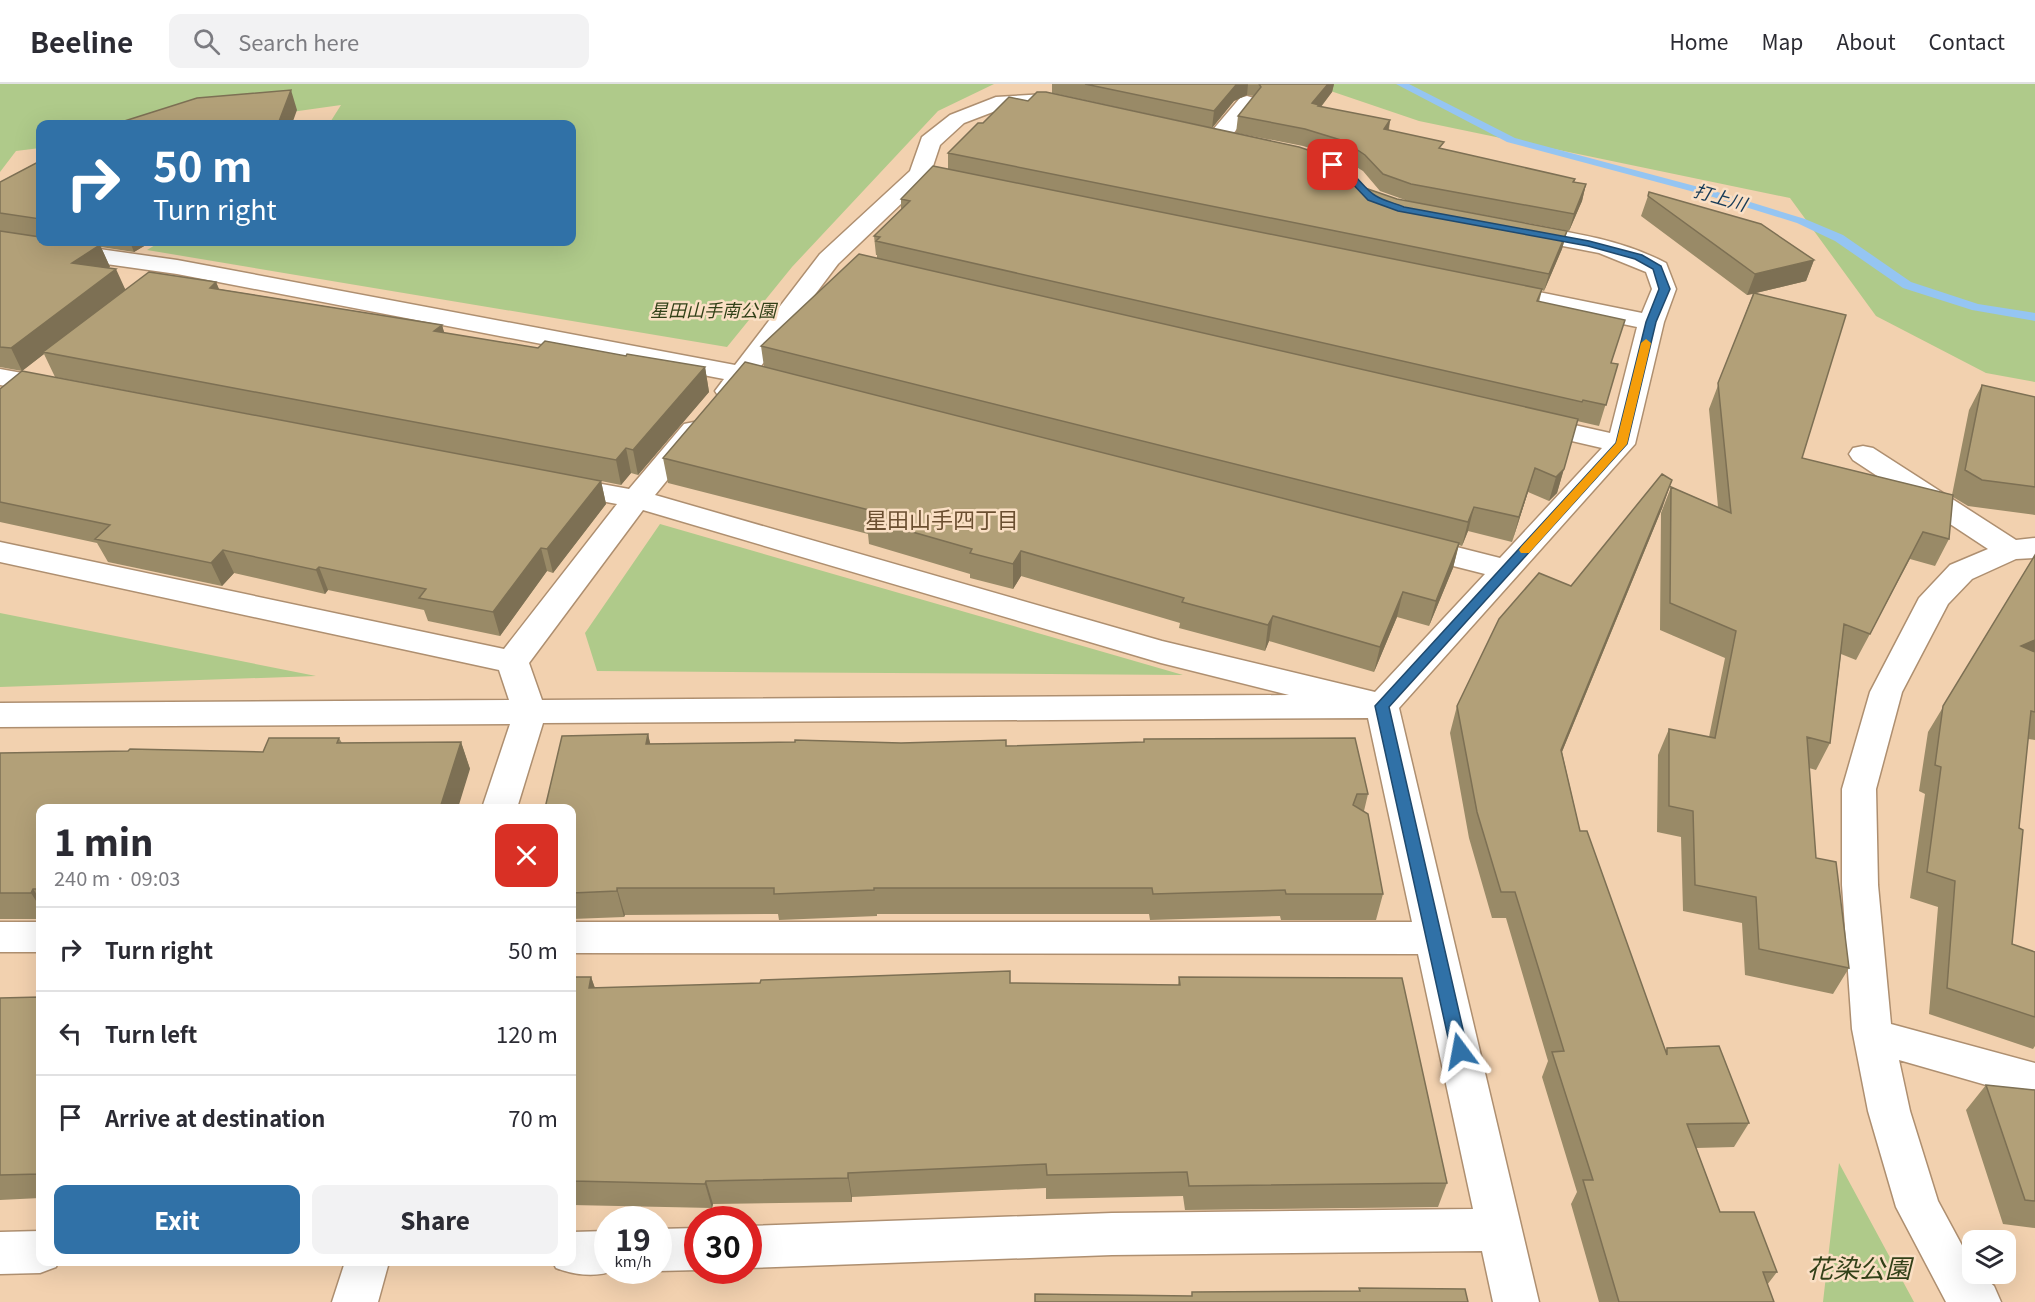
<!DOCTYPE html>
<html lang="en">
<head>
<meta charset="utf-8">
<style>
	:root { --surface:#fff; --page:#f2f2f3; --text:#2b2b33; --muted:#7c7c81; --line:#e1e1e2; --accent:#3071a7 }
	body { margin:0; font-family:Georgia,"Noto Sans JP",serif; background:var(--page); color:var(--text); height:100vh; display:flex; flex-direction:column; font-size:22px; white-space:nowrap }
	* { box-sizing:border-box; margin:0 }
	p { font-size:20px; color:var(--muted) }
	.icon { flex:none; width:33px; height:33px; fill:none; stroke:currentColor; stroke-width:2; stroke-linecap:round; stroke-linejoin:round }
	.map { position:relative; flex:1; overflow:hidden }
	.details { position:absolute; left:36px; top:720px; width:540px; height:462px; display:flex; flex-direction:column; background:var(--surface); border-radius:12px; box-shadow:0 6px 24px #0002 }
	.details>* { flex:none }
	.banner { position:absolute; left:36px; top:36px; width:540px; height:126px; border-radius:12px; box-shadow:0 6px 24px #0002; background:#3071a7; color:#fff; overflow:hidden }
	.controls { position:absolute; left:1962px; top:1146px; display:grid; gap:12px }
	.controls a { display:grid; place-items:center; width:54px; height:54px; border-radius:12px; background:var(--surface); box-shadow:0 6px 24px #0002; font-size:30px }
	.speed { position:absolute; left:594px; top:1122px; display:flex; gap:12px; font-size:30px; font-weight:700; text-align:center }
	.speed>* { display:grid; place-content:center; width:78px; height:78px; border-radius:50%; background:var(--surface); box-shadow:0 6px 24px #0002; line-height:1 }
	.speed small { font-size:15px; font-weight:400 }
	.speed .limit { border:9px solid #d22; background:#fff; color:#111 }
	.pin { position:absolute; display:grid; place-items:center; width:51px; height:51px; color:#fff; margin:-26px; border-radius:12px; box-shadow:0 3px 9px #0006 }
	.me { position:absolute; width:66px; margin:-33px; rotate:347deg; stroke-linejoin:round; filter:drop-shadow(0 0 4px #0008) }
	.turn { display:flex; align-items:center; gap:21px; height:126px; padding:0 18px; font-size:27px }
	.turn .icon { width:78px; height:78px; stroke-width:2.5 }
	.turn b { display:block; font-size:42px; line-height:51px }
	.round { display:grid; place-items:center; flex:none; width:63px; height:63px; border-radius:12px; background:var(--page) }
	.overview { display:flex; align-items:center; justify-content:space-between; height:102px; padding:0 18px }
	h1 { font-size:36px; font-weight:800; line-height:45px }
	.action { display:flex; gap:12px; margin-top:auto; padding:12px 18px }
	.action a { flex:1; height:69px; border-radius:12px; background:var(--accent); color:#fff; font-size:24px; font-weight:800; line-height:69px; text-align:center }
	.action a+a { background:var(--page); color:var(--text) }
	ul { padding:0; list-style:none }
	li { display:flex; align-items:center; gap:18px; height:84px; padding:0 18px; border-top:2px solid var(--line) }
	li div { flex:1 }
	li b { display:block; font-size:22px }
	li em { font-style:normal }
	header { display:flex; align-items:center; gap:36px; box-sizing:border-box; height:84px; padding:0 30px; background:var(--surface); border-bottom:2px solid var(--line) }
	header strong { font-size:28px }
	nav { display:flex; gap:33px; margin-inline-start:auto; font-size:21px }
	.search { width:420px; height:54px; background:var(--page); display:flex; align-items:center; gap:15px; box-sizing:border-box; padding:0 21px; border-radius:12px; color:var(--muted); font-size:22px }
	.map>svg:first-child { display:block }
	.green { fill:#afca8a }
	.lines { fill:none; stroke-linecap:round; stroke-linejoin:round }
	.stream { fill:#95c5f2; fill-rule:evenodd }
	.street-casing { stroke:#ae8f70; stroke-width:3 }
	.street { fill:#fff; fill-rule:evenodd }
	.wall { fill:#998a67 }
	.shaded-wall { fill:#7d7054 }
	.building { fill:#b2a078; stroke:#7d7054; stroke-width:1.5 }
	.route { fill:#3071a7; stroke:#1f496d; stroke-width:1.5 }
	.slow { fill:#f59e0b }
	.labels { text-anchor:middle; stroke-width:5; stroke-linejoin:round; paint-order:stroke }
	.far-water-label { font-size:18px; font-style:italic; fill:#163a57; stroke:#fadfc4 }
	.far-park-label { font-size:18px; font-style:italic; fill:#324118; stroke:#fadfc4 }
	.neighbourhood-label { font-size:22px; fill:#6b4f31; stroke:#fadfc4 }
	.near-park-label { font-size:26px; font-style:italic; fill:#324118; stroke:#fadfc4 }
</style>
</head>
<body>
<header>
<strong>Beeline</strong>
<div class="search"><svg class="icon" aria-label="search" viewBox="0 0 24 24"><circle cx="10" cy="10" r="6"/><path d="M15 15l6 6"/></svg>Search here</div>
<nav><a>Home</a><a>Map</a><a>About</a><a>Contact</a></nav>
</header>
<div class="map">
<svg width="2035" height="1218" viewBox="0 0 2035 1218">
	<rect width="100%" height="100%" fill="#f2d1af"/>
	<path class="green" d="M0 0H994L938 27 792 183 727 263 147 166 160 158H572V40H329L341 21 205 40H40V64L16 67 0 88Z
		M1310 0H2035V298L1986 289 1876 232 1790 114 1419 37Z
		M660 440 1183 591 597 587 585 549Z
		M0 529 316 592 0 603Z
		M1839 1079 1914 1218H1823Z"/>
	<g class="lines">
		<path class="stream" d="M1396 0H1409L1515 54 1721 109 1805 135 1843 151 1911 198 1978 220 2035 229V237L1972 226 1903 204 1835 157 1797 139 1713 113 1507 58Z"/>
		<g class="street-casing">
			<path id="street" d="M1046 10 1081 19 1084 23 1081 27 1074 29 1046 22 1006 23 964 39 940 61 932 85 976 94 979 99 976 104 968 106 925 97 838 180 758 286 783 292 787 298 783 304 774 306 748 300C739 311 734 317 719 313L715 307 724 295 177 190 0 165V151L177 176 735 281 820 170 910 87 922 53 950 31 996 13Z
				M1247 12 1254 14 1257 18 1227 58 1219 59 1211 58 1208 53 1211 48 1240 14Z
				M1519 140C1569 148 1620 155 1666 179L1676 205 1664 238 1635 360 1399 624 1539 1218H1493L1482 1167 1112 1171 748 1184V1142L1112 1129 1473 1125 1418 870 572 869V838H1412L1368 634 543 639 517 724H482L510 640 0 643V619L509 616 499 586 0 478V458L504 565 617 420 548 407 544 401 548 395 558 392 629 405 684 340 694 338 704 340 708 346 655 411 1162 557 1375 608 1485 490 1402 469 1398 462 1402 455 1413 452 1500 474 1602 364 1520 345 1516 339 1520 333 1530 331 1610 349 1637 243 1494 213 1485 211 1482 206 1485 201 1494 199 1642 229 1652 205 1646 188 1599 169 1511 152 1507 147 1511 142ZM643 426 1161 579 1289 611 542 616 529 579Z
				M0 285 66 297 70 303 66 309 57 311 0 301Z
				M1863 362 1873 364 2016 456 2035 454V474L2016 475 1972 495 1948 520 1902 608 1876 705 1878 801 1891 940 2035 979V1015L1899 976 1910 1027 1938 1117 1972 1180V1190H1980L1994 1202 2001 1218H1946L1896 1123 1868 1027 1852 945 1842 801V705L1870 608 1919 514 1950 481 1988 465 1853 376 1849 370 1853 364Z
				M0 838H40V868H0Z
				M698 1144V1186L658 1187 656 1186H658V1145Z
				M40 1147V1178H58L56 1183 40 1189 0 1190V1148Z
				M608 1147V1186H615C597 1194 574 1191 556 1184L553 1178H572V1148Z
				M345 1178H389L378 1218H332Z"/>
		</g>
		<use href="#street" class="street"/>
	</g>
	<path class="wall" d="M1052 0H1334L1332 8 1321 23 1390 36 1389 46 1442 65 1575 95 1574 98 1586 100 1582 117 1569 147 1408 117 1380 107 1363 87 1342 74 1303 62 1236 49 1238 32 1254 12 1247 11 1234 17 1212 44 1052 9Z
		M948 69 1365 104 1397 115 1567 147 1562 165 1544 207 1542 206 1539 218 1612 279 1618 280 1599 342 1577 337 1557 409 1549 417 1528 408 1512 458 1468 447 1462 462 1459 461 1453 484 1429 542 1397 533 1374 588 1269 557 1265 567 1179 544 1180 539 1021 492 1013 505 970 494V490L869 460 868 450 668 399 663 374 764 283 761 262 877 174V171H876L874 152 901 125V115L948 85Z
		M40 77V158H151L134 168 101 163 110 183 108 184 125 205 216 198 219 205 442 241 444 249 538 264 626 272 705 283 709 308 638 391 631 389 621 401 601 397 606 420 553 489 547 487 500 552 428 537 424 526 328 506 325 510 234 489 222 502 108 478 97 459 0 438V305L442 367 55 293 44 270 22 287 0 283V98Z
		M1648 112 1814 176 1806 197 1756 209 1802 374 1952 411 1969 326 1982 301 2035 313V431L1968 422 1953 413 1949 455 1935 482 1910 475 1856 576 1841 570 1830 659 1816 686 1809 684 1816 774 1849 884 1833 910 1745 891 1742 839 1683 827 1681 753 1657 748 1658 671 1669 645 1709 653 1725 574 1660 546 1661 429 1671 403 1718 423 1709 325 1753 210 1747 211 1641 132Z
		M1663 422 1562 668 1580 747 1666 967 1667 964 1749 1039 1734 1063 1696 1064 1720 1128 1777 1188 1767 1201 1774 1218H1599L1571 1120 1577 1108 1542 993 1548 977 1506 834H1492L1469 754 1450 649 1457 622 1571 502Z
		M2035 471V656L2028 655 2019 744 2012 860 2035 868V962L2033 965 1929 930 1938 823 1910 814 1925 710 1919 707 1928 648Z
		M648 650 650 660 1006 662 1368 710 1364 727 1383 810 1376 836H1281L1280 832 1150 836 1149 830H877V832L779 836 778 830 625 831 624 833 572 835V724Z
		M339 654 342 659 461 658 470 685 40 724V835H0V669L263 668Z
		M572 893H591L595 904 1010 899 1178 901 1179 893 1447 1099 1438 1123 1185 1126 1183 1112 1046 1115V1104L852 1113V1118L713 1120 712 1124 572 1121Z
		M40 913V1114L0 1116V914Z
		M1986 1001 2035 1006V1144L2003 1140 1966 1026Z"/>
	<path class="shaded-wall" d="M1237 0H1248L1247 11 1234 17 1212 44 1214 27 1236 1Z
		M1328 0H1334L1332 8 1319 25 1312 19Z
		M291 6 297 26 292 40H278Z
		M1390 36 1387 53 1384 45Z
		M1586 100 1582 117 1569 147 1574 130Z
		M1567 147 1562 165 1544 207 1549 190Z
		M130 158H151L134 168Z
		M100 161 110 183 82 200 72 179Z
		M1814 176 1806 197 1747 211 1755 190Z
		M116 185 126 207 43 268 44 270 22 287 11 264Z
		M216 198 226 223 210 204Z
		M442 241 449 265 434 247Z
		M705 283 709 308 638 391 633 366Z
		M626 364 631 389 621 401 616 376Z
		M1535 384 1528 408 1512 458 1519 433Z
		M1564 385 1557 409 1549 417 1556 393Z
		M1672 396 1663 422 1552 692 1561 666Z
		M601 397 606 420 553 489 547 465Z
		M1474 423 1468 447 1462 462 1468 438Z
		M1459 459 1453 484 1429 542 1436 517Z
		M541 464 547 487 500 552 493 528Z
		M223 466 234 489 222 502 211 479Z
		M1021 467V492L1013 505V480Z
		M319 483 328 506 325 510 316 486Z
		M1403 508 1397 533 1374 588 1380 563Z
		M1273 532 1269 557 1265 567 1268 541Z
		M2035 556V576L2021 562Z
		M648 650 654 676 646 660Z
		M461 658 470 685 458 724H440Z
		M617 804 625 831 624 833 617 807Z
		M33 805 40 815V823L31 809Z
		M591 893 600 919 589 904Z
		M848 1089 852 1113V1118L848 1094Z
		M706 1097 713 1120 712 1124 705 1100Z"/>
	<path class="building" d="M1085 0H1237L1236 1 1214 27Z
		M1259 0H1328L1312 19 1319 21 1318 22 1390 36 1384 45 1444 58 1439 64 1575 95 1573 98 1586 100 1574 130 1411 100 1383 90 1365 71 1344 57 1305 45 1238 32 1261 3Z
		M291 6 278 40H115L197 14Z
		M1037 8H1046L1299 63 1326 72 1346 84 1365 104 1397 115 1567 147 1549 190 948 69 978 39H983L1009 13 1028 17Z
		M40 77V135L0 129V98Z
		M933 82 1542 205 1537 217 1625 236 1611 279 1618 280 1606 321 1583 316 1582 318 876 157 880 153 874 152 910 117 901 115Z
		M1649 108 1761 140 1814 176 1755 190 1648 112Z
		M0 147 40 153V158H74L100 161 72 179 116 185 11 264 0 263Z
		M859 170 1578 335 1564 385 1556 393 1535 384 1519 433 1474 423 1468 438 761 262Z
		M149 188 216 198 210 204 442 241 434 247 538 264 545 257 626 272 627 270 705 283 633 366 626 364 616 376 43 268Z
		M1754 209 1846 231 1802 374 1953 411 1949 455 1923 448 1870 550 1844 540 1830 659 1807 653 1816 774 1836 778 1849 884 1759 865 1756 813 1695 801 1693 727 1669 722V645L1715 654 1736 547 1670 519 1671 403 1731 429 1718 299Z
		M745 278 1459 459 1436 517 1403 508 1380 563 1273 532 1268 541 1182 518 1184 514 1021 467 1013 480 970 469 972 465 867 435 873 427 663 374Z
		M22 287 601 397 547 465 541 464 493 528 419 514 426 505 319 483 316 486 223 466 211 479 95 455 110 441 0 418V305Z
		M1982 301 2035 313V403L1982 396 1965 386Z
		M1662 390 1672 396 1561 666 1580 747H1587L1667 971V964L1719 962 1749 1039 1687 1040 1720 1128H1754L1777 1188H1763L1774 1218H1619L1583 1096H1593L1552 968 1564 967 1515 808H1501L1477 728 1457 622 1499 535 1539 489 1571 502Z
		M2035 471V556L2021 562 2035 568V628L2031 627 2019 744 2023 746 2012 860 2035 868V933L1947 904 1955 797 1927 788 1941 683 1935 681 1943 622Z
		M648 650 646 660 795 658V656L901 659 1006 656V662L1144 658V655L1355 654 1368 710H1357L1353 721 1368 730 1383 810H1286L1285 806 1153 810 1152 804H874V806L774 810V804H617V807L572 809V724H545L562 652Z
		M269 654H339L337 659 461 658 440 724H40V805H33L31 809H0V669L128 667 130 665 263 668Z
		M1010 887V899L1180 901 1179 893 1402 894 1447 1099 1189 1102 1187 1088 1047 1091 1046 1080 848 1089V1094L706 1097 705 1100 572 1097V893H591L589 904 760 899 761 896Z
		M40 913V1090L0 1091V914Z
		M1986 1001 2035 1006V1117L2025 1116Z
		M1359 1204 1465 1205 1468 1218H1035V1210L1192 1212V1208L1360 1207Z"/>
	<path class="route" d="M1330 79C1350 77 1361 104 1376 112 1384 117 1395 119 1404 123L1589 157 1642 171 1661 182 1670 205 1656 238 1627 360 1389 623 1468 967 1465 972 1460 974 1454 972 1451 967 1375 622 1616 359 1646 238 1659 205 1653 185 1635 175 1588 162 1398 127 1368 116 1349 96 1330 83Z"/>
	<path class="slow" d="M1646 255 1651 259 1627 360 1529 469H1521L1519 466 1521 463 1616 359 1641 259Z"/>
	<g class="labels">
		<g class="far-water-label">
			<text transform="translate(1720 114) rotate(16)" y="6">打上川</text>
		</g>
		<g class="far-park-label">
			<text x="713" y="233">星田山手南公園</text>
		</g>
		<g class="neighbourhood-label">
			<text x="942" y="444">星田山手四丁目</text>
		</g>
		<g class="near-park-label">
			<text x="1859" y="1194">花染公園</text>
		</g>
	</g>
</svg>
<div class="controls">
<a><svg class="icon" aria-label="layers" viewBox="0 0 24 24"><path d="M12 4l9 5-9 5-9-5zM3 14l9 5 9-5"/></svg></a>
</div>
<div class="speed"><div>19<small>km/h</small></div><div class="limit">30</div></div>
<div class="pin" style="left:1333px;top:81px;background:#d93025"><svg class="icon" aria-label="arrive" viewBox="0 0 24 24"><path d="M6 21V4h12l-3 4 3 4H6"/></svg></div>
<svg class="me" style="left:1460px;top:967px" viewBox="-20 -20 40 40"><path d="M0-17L14 15 0 8-14 15z" fill="#3071a7" stroke="#fff" stroke-width="4"/></svg>
<div class="banner">
<div class="turn"><svg class="icon" aria-label="right" viewBox="0 0 24 24"><path d="M7 20v-9h11M14 6l5 5-5 5"/></svg><div><b>50 m</b>Turn right</div></div>
</div>
<section class="details">
<div class="overview"><div><h1>1 min</h1><p>240 m · 09:03</p></div><a class="round" style="background:#d93025;color:#fff"><svg class="icon" aria-label="close" viewBox="0 0 24 24"><path d="M6 6l12 12M18 6L6 18"/></svg></a></div>
<ul>
<li><svg class="icon" aria-label="right" viewBox="0 0 24 24"><path d="M7 20v-9h11M14 6l5 5-5 5"/></svg><div><b>Turn right</b></div><em>50 m</em></li>
<li><svg class="icon" aria-label="left" viewBox="0 0 24 24"><path d="M17 20v-9H6M10 6l-5 5 5 5"/></svg><div><b>Turn left</b></div><em>120 m</em></li>
<li><svg class="icon" aria-label="arrive" viewBox="0 0 24 24"><path d="M6 21V4h12l-3 4 3 4H6"/></svg><div><b>Arrive at destination</b></div><em>70 m</em></li>
</ul>
<div class="action"><a>Exit</a><a>Share</a></div>
</section>
</div>
</body>
</html>
